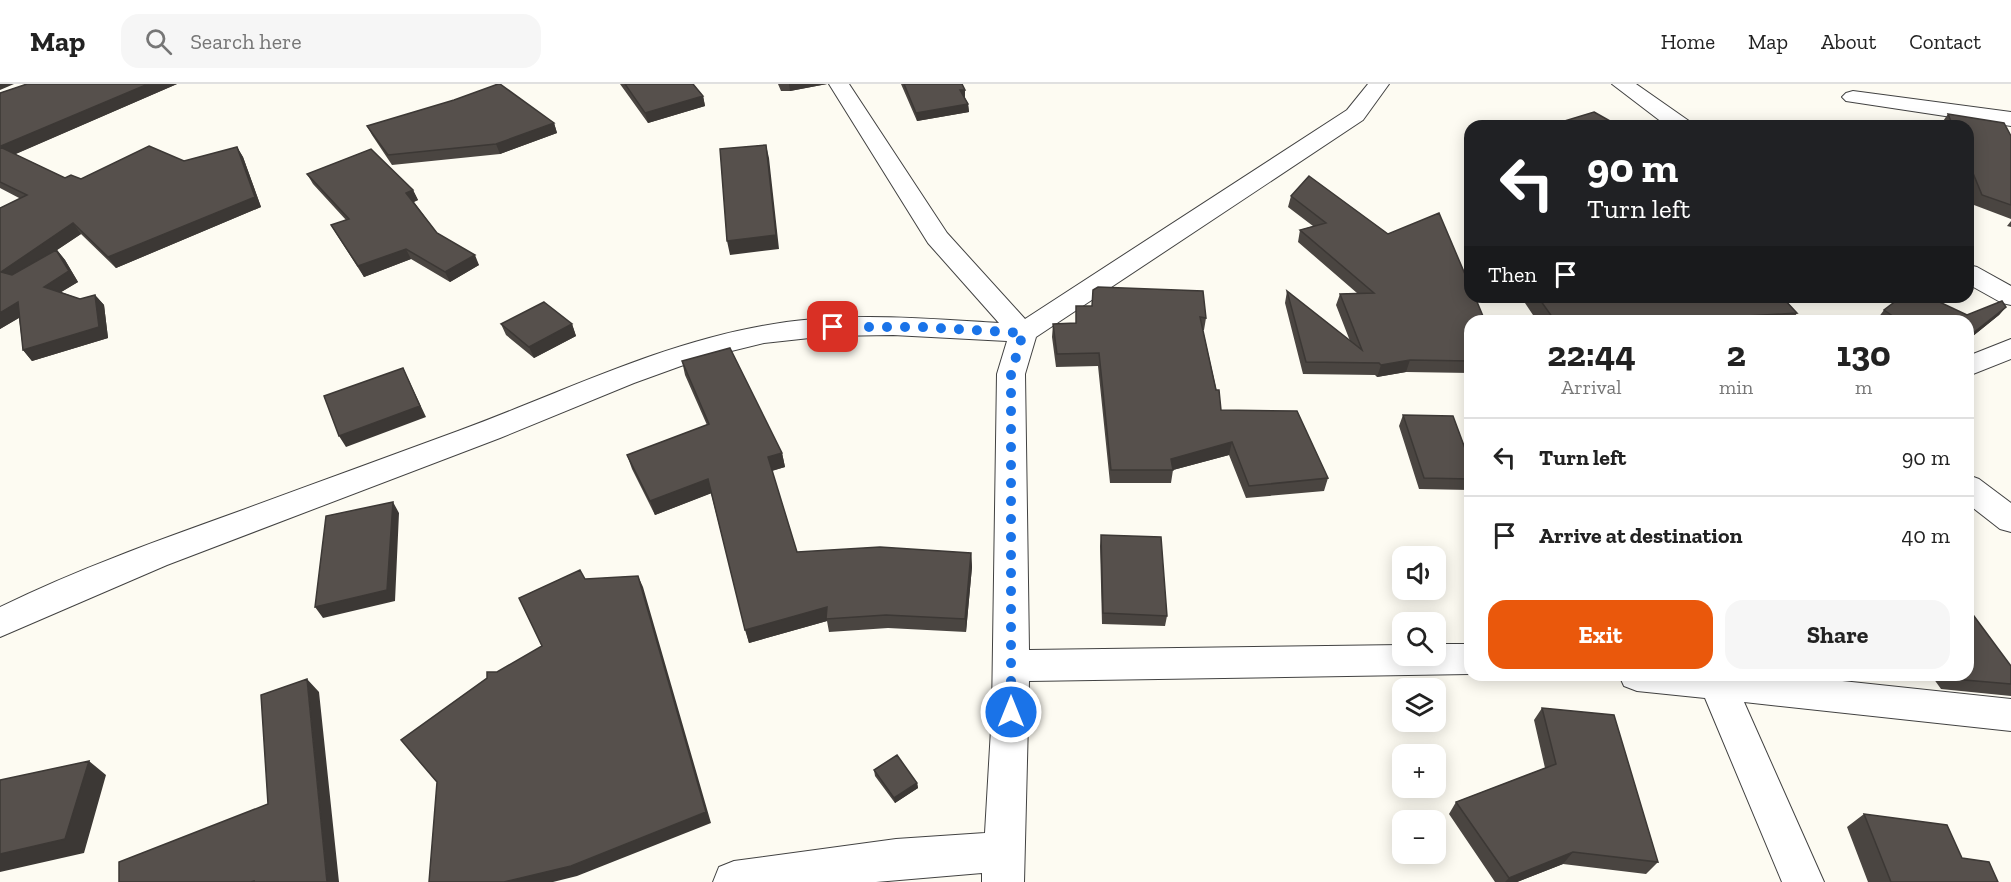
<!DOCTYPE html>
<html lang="en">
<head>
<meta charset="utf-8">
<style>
	:root { --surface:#fff; --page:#f6f6f6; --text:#222; --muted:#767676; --line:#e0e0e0; --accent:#ea580c }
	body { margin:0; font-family:"Zilla Slab",serif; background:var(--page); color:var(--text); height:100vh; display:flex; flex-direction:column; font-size:22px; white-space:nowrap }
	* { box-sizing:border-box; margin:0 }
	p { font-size:20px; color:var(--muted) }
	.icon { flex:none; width:33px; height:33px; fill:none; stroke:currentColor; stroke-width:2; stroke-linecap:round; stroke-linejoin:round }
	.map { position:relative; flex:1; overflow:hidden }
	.details { position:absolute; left:1464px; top:231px; width:510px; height:366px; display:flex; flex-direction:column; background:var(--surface); border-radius:18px; box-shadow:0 3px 15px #0003 }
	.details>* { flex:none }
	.top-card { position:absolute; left:1464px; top:36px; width:510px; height:183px; border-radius:18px; box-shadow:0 3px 15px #0003; background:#202124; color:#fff; overflow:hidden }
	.controls { position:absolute; left:1392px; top:462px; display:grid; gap:12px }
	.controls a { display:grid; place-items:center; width:54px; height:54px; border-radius:12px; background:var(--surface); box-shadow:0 3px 15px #0003; font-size:30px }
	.pin { position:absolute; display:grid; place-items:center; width:51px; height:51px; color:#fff; margin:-26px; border-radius:12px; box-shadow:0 3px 9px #0006 }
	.me { position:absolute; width:66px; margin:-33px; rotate:0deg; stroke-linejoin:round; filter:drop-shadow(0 0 4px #0008) }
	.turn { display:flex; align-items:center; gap:21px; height:126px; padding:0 24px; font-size:27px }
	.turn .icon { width:78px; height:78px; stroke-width:2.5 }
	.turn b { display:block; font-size:42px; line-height:51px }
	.then { display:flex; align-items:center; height:57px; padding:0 24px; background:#0003; gap:12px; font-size:22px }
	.eta { display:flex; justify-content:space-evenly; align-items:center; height:102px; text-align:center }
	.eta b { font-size:36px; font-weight:700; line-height:42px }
	.cta { display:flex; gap:12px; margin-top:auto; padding:12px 24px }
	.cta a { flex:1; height:69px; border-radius:18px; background:var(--accent); color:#fff; font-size:24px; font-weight:700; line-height:69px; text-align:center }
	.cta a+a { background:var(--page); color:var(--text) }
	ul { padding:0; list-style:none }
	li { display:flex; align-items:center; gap:18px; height:78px; padding:0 24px; border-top:2px solid var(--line) }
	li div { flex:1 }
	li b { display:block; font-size:22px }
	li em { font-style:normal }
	header { display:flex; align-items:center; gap:36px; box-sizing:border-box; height:84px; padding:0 30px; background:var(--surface); border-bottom:2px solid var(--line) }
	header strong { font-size:28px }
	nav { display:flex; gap:33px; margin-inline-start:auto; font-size:21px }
	.search { width:420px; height:54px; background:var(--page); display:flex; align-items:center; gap:15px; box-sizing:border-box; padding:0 21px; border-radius:18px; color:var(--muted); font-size:22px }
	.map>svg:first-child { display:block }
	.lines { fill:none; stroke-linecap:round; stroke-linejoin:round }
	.minor-casing { stroke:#424242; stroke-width:2 }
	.minor { fill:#fff; fill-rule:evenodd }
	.wall { fill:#4a4541 }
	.shaded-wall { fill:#3c3835 }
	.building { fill:#56504c; stroke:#3c3835; stroke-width:1.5 }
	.route { stroke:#1a73e8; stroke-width:10; stroke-dasharray:0 18 }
</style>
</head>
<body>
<header>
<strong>Map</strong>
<div class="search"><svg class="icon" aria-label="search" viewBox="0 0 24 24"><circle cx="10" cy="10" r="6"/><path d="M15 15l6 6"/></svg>Search here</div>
<nav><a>Home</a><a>Map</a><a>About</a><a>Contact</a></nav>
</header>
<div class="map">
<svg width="2011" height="798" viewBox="0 0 2011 798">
	<rect width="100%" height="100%" fill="#fdfbf2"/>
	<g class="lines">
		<g class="minor-casing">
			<path id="minor" d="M829 0H849L947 149 1025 235 1347 26 1368 0H1389L1363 36 1036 253 1025 290 1029 566 1402 561V572H1436V560H1470V590L1029 597 1024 798H982V789L876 798H713L719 783 734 777 896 755 985 749 992 628 997 290 1007 257 893 251 828 252 764 259 703 274 634 299 500 354 167 481 0 553V523C78 485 159 456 240 427 313 400 385 374 458 347 559 310 656 261 762 242 839 227 920 234 999 239L928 159Z
				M1612 0H1636L1689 37 1692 42H1667Z
				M1853 7 2011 28V42L1846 17 1842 13 1846 9Z
				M1968 181 1977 183 2011 202V221L2002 219 1968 200Z
				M2011 255V275L1968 292V272Z
				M1968 391 1979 395 2011 419V448L2000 445 1968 420Z
				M1619 591H1786L2011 615V647L1744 618 1824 798H1782L1705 614 1637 607 1624 602Z"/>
		</g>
		<use href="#minor" class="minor"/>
	</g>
	<path class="wall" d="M27 0H177L15 70 65 94 81 95 184 77 237 63 243 73 261 123 116 184 81 150 57 166 65 176 78 198 61 208 80 215 95 211 104 221 108 254 32 277 23 266 19 234 0 245V124L21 115 0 104V9Z
		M620 0H693L703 12 705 22 648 39Z
		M778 0H827L790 7H781Z
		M901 0H962L965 6V14L968 20 969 28 917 37Z
		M1948 30 2011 52V135L1974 121 1968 106V42H1942L1941 40Z
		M554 39 557 49 500 70 392 81 372 51 367 42Z
		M307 90 413 106 418 116 414 118 437 149 479 181 450 198 411 175 364 193 337 151 331 141 346 136 313 100Z
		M1291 112 1470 237V289L1406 288 1377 293 1375 291 1303 290 1285 219 1287 207 1350 257 1336 221 1340 210 1357 209 1298 158 1300 146 1313 142 1288 123Z
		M2011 137V143L2007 142Z
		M1093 206 1206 234 1204 246H1203L1221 326 1328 394 1324 407 1246 414 1229 371 1173 386 1171 399H1110L1098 282 1056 283 1052 253 1053 240 1076 239V222H1092Z
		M1521 213H1783L1797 229 1792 237H1537Z
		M2006 223 1999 231 1968 256V237H1883L1878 234 1884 226 1967 231Z
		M501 240H572L576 252 534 274 506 251Z
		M682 277 782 369 785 383 772 387 797 468 971 469 972 483 966 548 888 544 829 548 827 537 749 559 711 409 655 431 632 385 627 371 707 341 685 291Z
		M1403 331 1470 378V406L1419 405 1399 342Z
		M1101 451 1167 532 1165 542 1102 540 1100 462Z
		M2011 582V612L1941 605 1931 591H1968Z
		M1542 624 1658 778 1646 790 1563 780 1517 798H1495L1449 730 1456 718 1545 684 1534 636Z
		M874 686 917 699 918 704 895 719 875 692Z
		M1864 730 1998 798H1868L1847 743Z"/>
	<path class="shaded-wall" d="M0 0H14L0 6Z
		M148 0H177L9 73 1 62Z
		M789 0H827L790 7Z
		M960 6H965V14L960 15Z
		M703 12 705 22 648 39 645 29Z
		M968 20 969 28 917 37 916 29Z
		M554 39 557 49 500 70 496 60Z
		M766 61 769 74 779 165 730 171 727 157Z
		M237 63 243 73 261 123 116 184 108 173Z
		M413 106 418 116 411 119 406 109Z
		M73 139 81 150 57 166 65 176 78 198 53 213 10 198 1 188Z
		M406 165 411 175 364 193 358 182Z
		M475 171 479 181 450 198 445 188Z
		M95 211 104 221 108 254 32 277 23 266Z
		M18 218 27 229 0 245V229Z
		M2006 223 1999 231 1968 256V253Z
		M572 240 576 252 534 274 529 263Z
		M1410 276 1406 288 1377 293 1381 281Z
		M403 284 426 333 346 363 339 352Z
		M1232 358 1229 371 1173 386 1171 375Z
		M782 369 785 383 771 387 768 373Z
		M708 395 712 409 655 431 650 417Z
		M393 418 399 429 395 517 323 534 315 523Z
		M971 469 972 483 966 548 965 535Z
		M638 492 643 503 711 739 577 792 553 798H504Z
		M827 523V537L749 559 745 546Z
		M307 595 319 608 339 798H327Z
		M89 677 106 691 84 769 0 788V770Z
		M917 699 918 704 895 719 894 714Z
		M1573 768 1563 780 1517 798H1505L1509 794Z"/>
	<path class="building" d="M27 0H148L1 62H0V9Z
		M498 0H500L554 39 496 60 388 71 367 42 454 16Z
		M625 0H693L703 12 645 29Z
		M904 0H962L965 6H960L968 20 916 29Z
		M1594 28 1619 42H1563L1558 39Z
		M1948 30 2004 39 2011 52V121L1982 111 1968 77V42H1953Z
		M766 61 776 151 727 157 720 65Z
		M149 62 184 77 237 63 255 113 108 173 73 139 1 188 12 191 56 166 69 187 44 203 80 215 95 211 99 243 23 266 18 218 0 229V124L27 111 0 98V63L65 94 71 91 81 95Z
		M371 65 413 106 406 109 437 149 475 171 445 188 406 165 358 182 331 141 349 135 307 90Z
		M1309 92 1388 150 1439 129 1470 202V213H1475L1485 237H1470V277L1410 276 1381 281 1379 279 1306 278 1287 207 1362 266 1340 210 1374 209 1300 146 1326 139 1291 112Z
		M1098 203 1203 207 1206 234 1200 233 1216 306H1219L1221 326 1297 327 1328 394 1249 402 1232 358 1171 375 1173 386H1111L1099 269 1057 270 1053 240 1076 239V222H1092L1093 206Z
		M1538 213H1782L1797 229 1663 237H1555Z
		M1901 213H1929L1967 231 2002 217 2006 223 1968 253V237H1900L1884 226Z
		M544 218 572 240 529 263 501 240Z
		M730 264 782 369 768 373 797 468 880 463 971 469 965 535 886 531 826 535 827 523 745 546 708 395 650 417 627 371 709 340 682 277Z
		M403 284 420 322 339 352 324 312Z
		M1403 331 1453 332 1470 378V395L1424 394Z
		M393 418 387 506 315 523 326 432Z
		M1101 451 1161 453 1167 532 1103 529Z
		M580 486 585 495 638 492 706 728 571 782 504 798H429L437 698 401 656 487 594V588H497L542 562 519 514Z
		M1968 524 2011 582V600L1953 595 1950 591H1968Z
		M307 595 327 798H254V797L251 798H119V778L268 720 261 611Z
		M1542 624 1614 631 1658 778 1573 768 1509 794 1456 718 1556 680Z
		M897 671 917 699 894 714 874 686Z
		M89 677 65 755 0 770V696Z
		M1864 730 1947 741 1962 774 1989 778 1998 798H1891Z"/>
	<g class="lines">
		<path class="route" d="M833 243H921L1023 249 1011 290V628"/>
	</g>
</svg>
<div class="controls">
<a><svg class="icon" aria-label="sound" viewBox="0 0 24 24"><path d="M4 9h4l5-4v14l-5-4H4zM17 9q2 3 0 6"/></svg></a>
<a><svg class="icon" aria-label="search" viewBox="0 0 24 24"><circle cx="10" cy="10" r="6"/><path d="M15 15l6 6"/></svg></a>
<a><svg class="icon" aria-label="layers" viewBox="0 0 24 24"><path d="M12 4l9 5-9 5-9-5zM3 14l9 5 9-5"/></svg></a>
<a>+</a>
<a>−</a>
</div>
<div class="pin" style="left:833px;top:243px;background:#d93025"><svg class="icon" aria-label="arrive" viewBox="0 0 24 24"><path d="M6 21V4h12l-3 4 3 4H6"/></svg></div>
<svg class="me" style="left:1011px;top:628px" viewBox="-20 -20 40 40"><circle r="17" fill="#1a73e8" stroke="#fff" stroke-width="3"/><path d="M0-11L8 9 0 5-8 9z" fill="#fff"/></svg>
<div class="top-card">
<div class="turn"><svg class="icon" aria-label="left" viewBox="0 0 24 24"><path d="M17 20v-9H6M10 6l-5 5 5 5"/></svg><div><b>90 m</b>Turn left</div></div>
<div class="then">Then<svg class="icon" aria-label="arrive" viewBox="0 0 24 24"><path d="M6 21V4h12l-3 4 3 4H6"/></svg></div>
</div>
<section class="details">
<div class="eta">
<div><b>22:44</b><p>Arrival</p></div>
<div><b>2</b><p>min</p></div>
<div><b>130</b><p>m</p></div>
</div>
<ul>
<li><svg class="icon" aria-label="left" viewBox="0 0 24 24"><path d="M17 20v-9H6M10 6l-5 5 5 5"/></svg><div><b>Turn left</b></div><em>90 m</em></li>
<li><svg class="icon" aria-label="arrive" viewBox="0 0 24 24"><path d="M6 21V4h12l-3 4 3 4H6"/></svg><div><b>Arrive at destination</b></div><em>40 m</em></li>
</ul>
<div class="cta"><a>Exit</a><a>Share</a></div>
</section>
</div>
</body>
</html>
